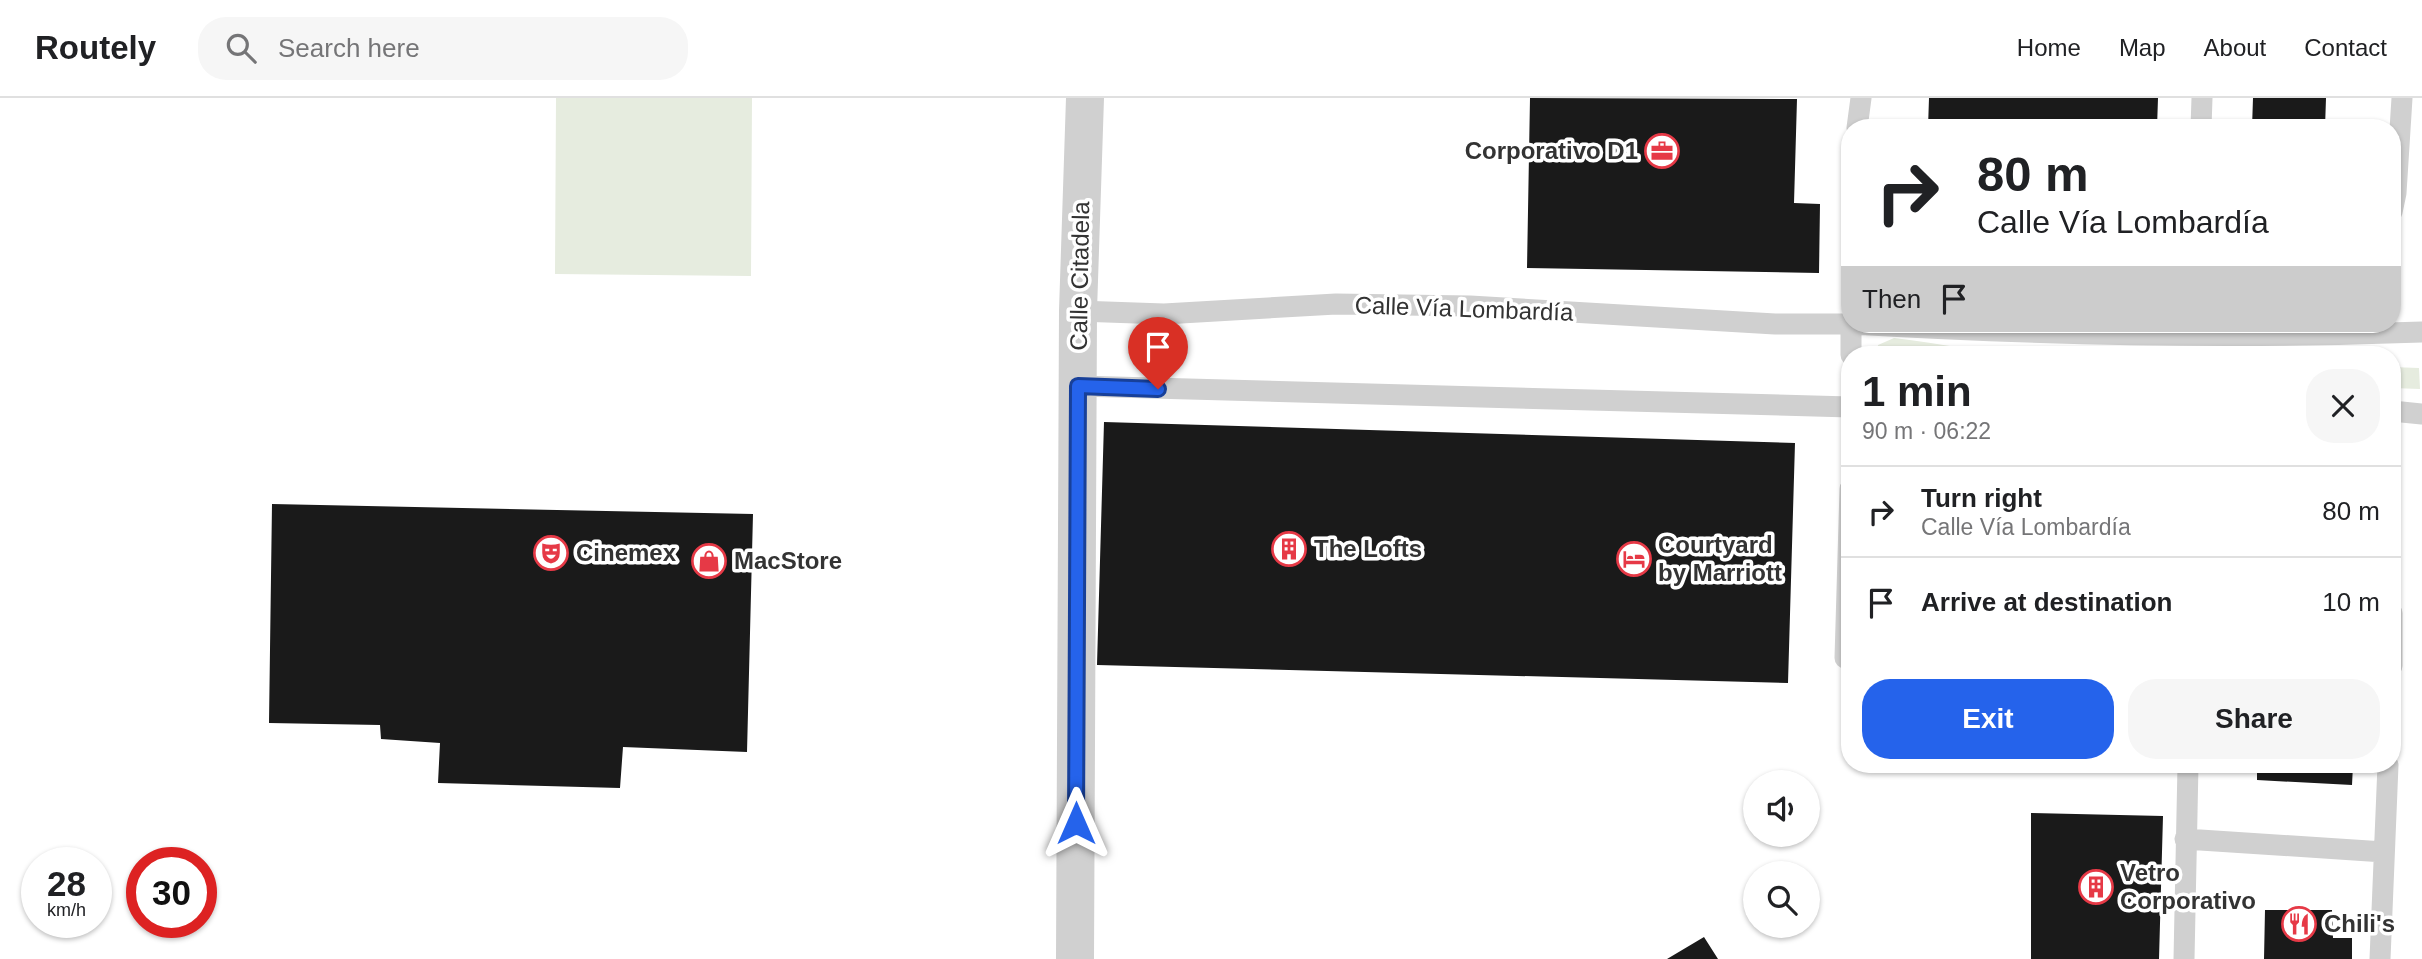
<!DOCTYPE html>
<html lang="en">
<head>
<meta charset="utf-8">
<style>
	:root { --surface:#fff; --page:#f6f6f6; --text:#202124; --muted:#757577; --line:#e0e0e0; --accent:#2563eb }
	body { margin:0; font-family:Arial,sans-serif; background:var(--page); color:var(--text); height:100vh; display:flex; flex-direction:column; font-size:26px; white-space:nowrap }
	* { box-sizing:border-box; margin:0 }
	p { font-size:23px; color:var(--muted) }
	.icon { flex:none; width:38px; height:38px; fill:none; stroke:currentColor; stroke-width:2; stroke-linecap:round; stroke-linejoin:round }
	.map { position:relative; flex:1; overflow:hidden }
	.details { position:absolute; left:1841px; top:248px; width:560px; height:427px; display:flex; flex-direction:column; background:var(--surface); border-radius:28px; box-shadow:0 2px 5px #0004 }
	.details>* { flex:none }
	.banner { position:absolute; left:1841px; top:21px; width:560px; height:214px; border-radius:28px; box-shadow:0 2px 5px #0004; background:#fff; color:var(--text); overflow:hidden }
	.controls { position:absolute; left:1743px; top:672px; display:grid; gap:14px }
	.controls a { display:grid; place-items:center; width:77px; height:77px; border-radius:50%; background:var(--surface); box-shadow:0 2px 5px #0004; font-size:35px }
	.speed { position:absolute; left:21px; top:749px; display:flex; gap:14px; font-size:35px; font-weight:700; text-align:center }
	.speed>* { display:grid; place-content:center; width:91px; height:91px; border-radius:50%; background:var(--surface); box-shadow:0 2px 5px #0004; line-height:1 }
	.speed small { font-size:18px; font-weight:400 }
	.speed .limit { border:10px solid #d22; background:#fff; color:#111 }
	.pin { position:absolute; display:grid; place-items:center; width:60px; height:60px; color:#fff; margin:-72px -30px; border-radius:50% 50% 50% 0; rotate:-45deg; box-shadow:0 0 7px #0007 }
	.pin .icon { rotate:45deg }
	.me { position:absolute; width:77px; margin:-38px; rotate:0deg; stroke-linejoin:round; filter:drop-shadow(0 0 5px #0008) }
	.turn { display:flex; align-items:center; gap:24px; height:147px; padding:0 21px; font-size:32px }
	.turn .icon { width:91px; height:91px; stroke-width:2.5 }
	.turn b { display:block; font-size:49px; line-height:60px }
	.then { display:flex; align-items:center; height:66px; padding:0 21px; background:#0003; gap:14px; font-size:26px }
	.round { display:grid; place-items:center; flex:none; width:74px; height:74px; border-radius:28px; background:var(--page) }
	.head { display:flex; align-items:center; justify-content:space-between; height:119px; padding:0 21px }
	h1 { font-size:42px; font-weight:600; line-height:52px }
	.primary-button { display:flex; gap:14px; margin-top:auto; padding:14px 21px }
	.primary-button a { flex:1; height:80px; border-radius:28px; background:var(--accent); color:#fff; font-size:28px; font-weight:600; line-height:80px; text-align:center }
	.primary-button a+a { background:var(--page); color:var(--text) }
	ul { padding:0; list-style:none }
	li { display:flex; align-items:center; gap:21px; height:91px; padding:0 21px; border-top:2px solid var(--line) }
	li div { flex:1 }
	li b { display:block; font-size:26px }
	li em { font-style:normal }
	header { display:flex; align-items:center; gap:42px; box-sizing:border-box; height:98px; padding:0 35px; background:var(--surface); border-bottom:2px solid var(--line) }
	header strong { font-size:33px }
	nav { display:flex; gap:38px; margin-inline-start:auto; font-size:24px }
	.search { width:490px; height:63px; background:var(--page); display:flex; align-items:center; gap:18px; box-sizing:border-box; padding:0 24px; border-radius:28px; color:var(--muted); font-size:26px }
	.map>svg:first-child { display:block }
	.green { fill:#e6ecdf }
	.building { fill:#1a1a1a }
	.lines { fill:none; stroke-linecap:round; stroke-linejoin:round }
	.lane { stroke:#d0d0d0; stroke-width:21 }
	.street { stroke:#d0d0d0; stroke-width:38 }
	.route-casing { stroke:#184099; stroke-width:18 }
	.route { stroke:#2563eb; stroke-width:12 }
	.labels { text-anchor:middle; stroke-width:7; stroke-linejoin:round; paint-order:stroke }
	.poi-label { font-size:24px; font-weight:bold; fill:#333; stroke:#fff; text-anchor:start }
	.street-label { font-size:24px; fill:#333; stroke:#fff }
</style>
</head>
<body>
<header>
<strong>Routely</strong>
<div class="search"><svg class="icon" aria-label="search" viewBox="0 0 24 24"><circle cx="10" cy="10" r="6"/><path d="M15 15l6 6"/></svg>Search here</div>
<nav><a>Home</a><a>Map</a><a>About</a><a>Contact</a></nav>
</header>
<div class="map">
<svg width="2422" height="861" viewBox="0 0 2422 861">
	<rect width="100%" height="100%" fill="#fff"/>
	<path class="green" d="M556 0H752L751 178 555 176Z
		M1894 240C1943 246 1991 256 2040 257H1877L1878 247Z
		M2392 269 2419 270 2420 291 2392 290Z"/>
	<path class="building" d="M1530 0 1797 1 1794 105 1820 106 1819 175 1527 170Z
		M1929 0H2158L2157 30H1928Z
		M2253 0H2326L2325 30H2252Z
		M1104 324 1795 345 1788 585 1097 567Z
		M272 406 753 416 747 654 623 649 620 690 438 685 440 645 381 641 380 627 269 625Z
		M2257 667H2353L2352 687 2257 682Z
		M2031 715 2163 718 2159 861H2031Z
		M2265 812H2332L2333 840H2352V861H2264Z
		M1704 839 1718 861H1667Z"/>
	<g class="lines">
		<path class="lane" d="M1857 30 1861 0
			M2201 30 2202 0
			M2392 114 2396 95 2402 0
			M1078 213 1164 216 1336 206 1470 208 1775 226H1850
			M1851 226V257
			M1852 226C2041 237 2232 241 2422 234
			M2193 257 2194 226
			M1078 288 1850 309
			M2392 313 2422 316
			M2392 515V568
			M1845 560 1850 391
			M2185 741 2384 754
			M2184 861 2188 667
			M2380 861 2388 667"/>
		<path class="street" d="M1075 861 1078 213 1085 0"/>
	</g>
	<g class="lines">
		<g class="route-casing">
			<path id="route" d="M1076 725 1078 288 1158 291"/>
		</g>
		<use href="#route" class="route"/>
	</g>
	<defs>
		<g id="office-ring" transform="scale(1.75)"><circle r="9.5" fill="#fff" stroke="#e63946" stroke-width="1.5"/><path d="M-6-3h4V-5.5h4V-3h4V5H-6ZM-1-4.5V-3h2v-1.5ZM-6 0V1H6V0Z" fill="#e63946"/></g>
		<g id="building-ring" transform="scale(1.75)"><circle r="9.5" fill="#fff" stroke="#e63946" stroke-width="1.5"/><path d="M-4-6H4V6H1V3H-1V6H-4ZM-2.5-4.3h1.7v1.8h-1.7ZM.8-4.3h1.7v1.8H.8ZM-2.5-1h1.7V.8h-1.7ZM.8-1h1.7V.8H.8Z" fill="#e63946"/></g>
		<g id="theatre-ring" transform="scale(1.75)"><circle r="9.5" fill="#fff" stroke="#e63946" stroke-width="1.5"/><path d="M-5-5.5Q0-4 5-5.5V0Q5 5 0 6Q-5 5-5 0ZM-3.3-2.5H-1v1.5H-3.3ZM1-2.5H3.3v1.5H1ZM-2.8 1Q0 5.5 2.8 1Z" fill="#e63946"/></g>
		<g id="hotel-ring" transform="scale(1.75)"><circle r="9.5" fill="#fff" stroke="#e63946" stroke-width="1.5"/><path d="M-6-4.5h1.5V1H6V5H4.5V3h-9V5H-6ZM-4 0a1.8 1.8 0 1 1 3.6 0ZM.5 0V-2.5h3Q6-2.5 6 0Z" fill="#e63946"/></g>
		<g id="shop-ring" transform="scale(1.75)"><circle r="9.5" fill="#fff" stroke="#e63946" stroke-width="1.5"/><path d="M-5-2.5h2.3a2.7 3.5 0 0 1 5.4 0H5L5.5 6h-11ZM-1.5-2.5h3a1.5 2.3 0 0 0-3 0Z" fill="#e63946"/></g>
		<g id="restaurant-ring" transform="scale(1.75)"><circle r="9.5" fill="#fff" stroke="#e63946" stroke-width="1.5"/><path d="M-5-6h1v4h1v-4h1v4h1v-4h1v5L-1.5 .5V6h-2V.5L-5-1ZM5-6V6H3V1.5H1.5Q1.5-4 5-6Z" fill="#e63946"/></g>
	</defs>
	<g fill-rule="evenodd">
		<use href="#office-ring" x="1662" y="53"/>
		<use href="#building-ring" x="1289" y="451"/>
		<use href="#theatre-ring" x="551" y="455"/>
		<use href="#hotel-ring" x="1634" y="461"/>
		<use href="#shop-ring" x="709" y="463"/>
		<use href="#building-ring" x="2096" y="789"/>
		<use href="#restaurant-ring" x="2299" y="826"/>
	</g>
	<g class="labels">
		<g class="poi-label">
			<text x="1638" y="61" text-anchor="end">Corporativo D1</text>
			<text x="1658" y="455">Courtyard<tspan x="1658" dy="28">by Marriott</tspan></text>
			<text x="1314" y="459">The Lofts</text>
			<text x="576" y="463">Cinemex</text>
			<text x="734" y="471">MacStore</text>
			<text x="2120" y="783">Vetro<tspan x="2120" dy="28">Corporativo</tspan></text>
			<text x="2324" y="834">Chili's</text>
		</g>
		<g class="street-label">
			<text transform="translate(1080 178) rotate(-89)" y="8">Calle Citadela</text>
			<text transform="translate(1464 211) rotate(2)" y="8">Calle Vía Lombardía</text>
		</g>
	</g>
</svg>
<div class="controls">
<a><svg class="icon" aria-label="sound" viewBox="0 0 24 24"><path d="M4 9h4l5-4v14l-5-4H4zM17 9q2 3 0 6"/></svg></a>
<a><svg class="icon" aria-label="search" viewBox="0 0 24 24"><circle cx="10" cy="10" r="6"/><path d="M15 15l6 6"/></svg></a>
</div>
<div class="speed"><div>28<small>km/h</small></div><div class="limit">30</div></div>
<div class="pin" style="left:1158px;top:291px;background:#d93025"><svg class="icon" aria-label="arrive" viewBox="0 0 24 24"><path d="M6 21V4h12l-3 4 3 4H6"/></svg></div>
<svg class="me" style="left:1076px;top:725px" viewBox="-20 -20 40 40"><path d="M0-17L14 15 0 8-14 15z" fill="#2563eb" stroke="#fff" stroke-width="4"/></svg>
<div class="banner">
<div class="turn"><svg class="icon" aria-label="right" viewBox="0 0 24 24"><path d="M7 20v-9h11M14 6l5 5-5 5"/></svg><div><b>80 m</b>Calle Vía Lombardía</div></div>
<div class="then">Then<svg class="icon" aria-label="arrive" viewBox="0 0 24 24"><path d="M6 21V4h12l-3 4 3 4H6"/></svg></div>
</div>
<section class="details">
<div class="head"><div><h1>1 min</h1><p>90 m · 06:22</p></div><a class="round"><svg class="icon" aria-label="close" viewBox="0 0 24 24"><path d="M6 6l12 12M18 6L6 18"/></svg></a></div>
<ul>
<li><svg class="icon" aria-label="right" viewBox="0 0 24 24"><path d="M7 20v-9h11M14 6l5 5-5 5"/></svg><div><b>Turn right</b><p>Calle Vía Lombardía</p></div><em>80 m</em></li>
<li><svg class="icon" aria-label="arrive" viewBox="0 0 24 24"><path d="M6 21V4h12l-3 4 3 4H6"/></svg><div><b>Arrive at destination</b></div><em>10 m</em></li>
</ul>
<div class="primary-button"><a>Exit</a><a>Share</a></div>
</section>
</div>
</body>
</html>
